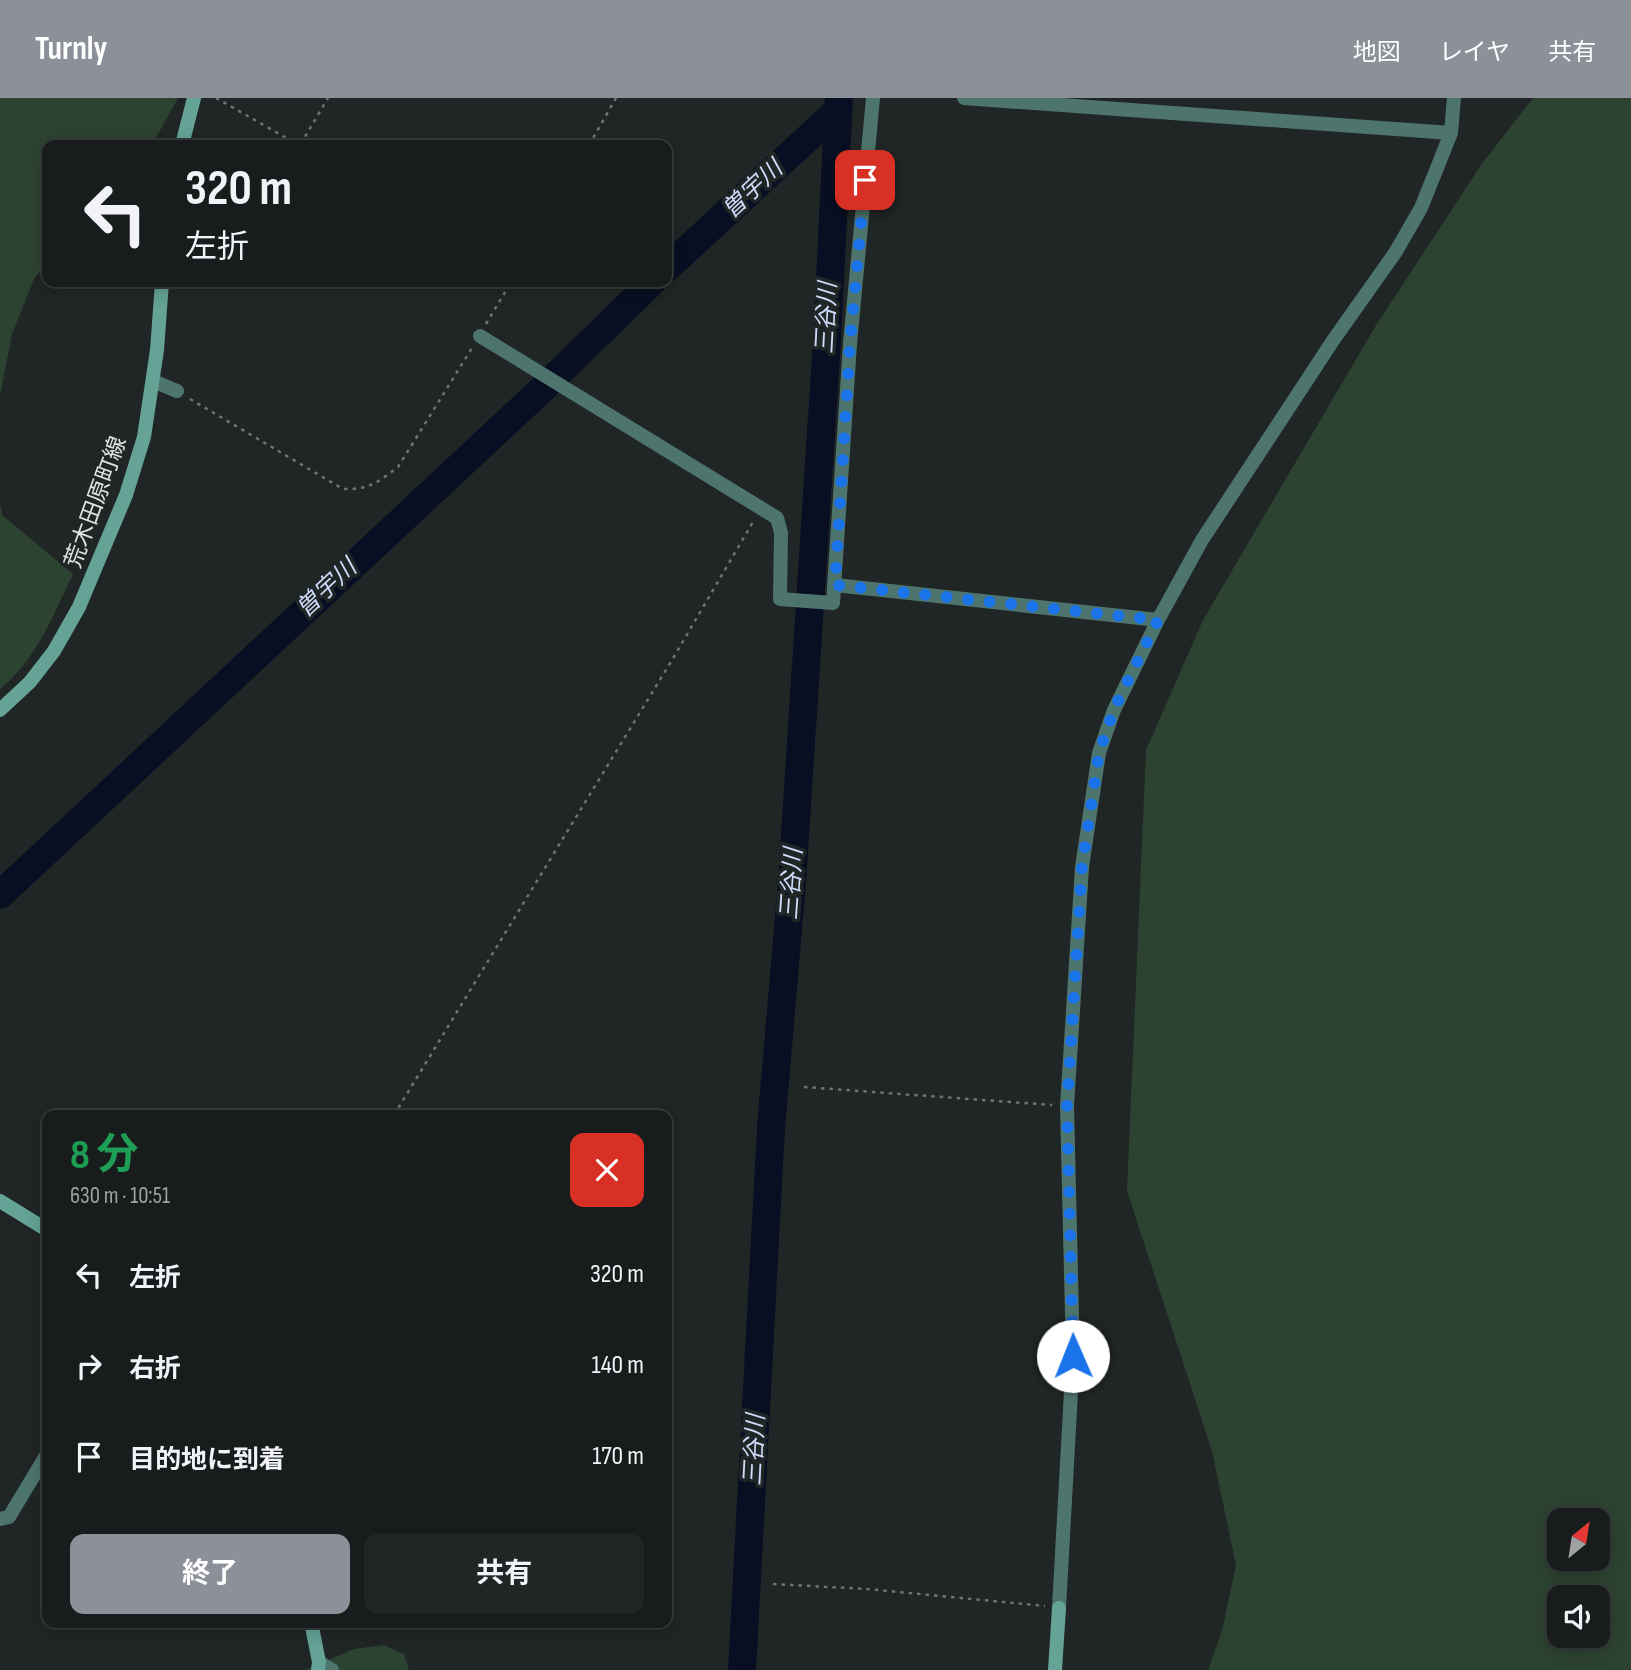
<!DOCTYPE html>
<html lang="ja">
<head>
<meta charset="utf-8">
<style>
	:root { --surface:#181c1c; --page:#212525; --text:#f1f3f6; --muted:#9fa1a3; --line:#363a3b; --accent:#8c9099 }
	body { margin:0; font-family:"Sofia Sans Condensed","Noto Sans JP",sans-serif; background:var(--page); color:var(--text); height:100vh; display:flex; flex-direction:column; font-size:26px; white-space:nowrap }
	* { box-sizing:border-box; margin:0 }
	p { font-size:23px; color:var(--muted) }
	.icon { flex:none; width:38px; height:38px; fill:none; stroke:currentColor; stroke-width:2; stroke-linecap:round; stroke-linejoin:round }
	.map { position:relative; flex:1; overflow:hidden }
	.details { position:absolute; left:42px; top:1012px; width:630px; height:518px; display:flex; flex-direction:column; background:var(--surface); border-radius:14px; box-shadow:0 4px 18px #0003,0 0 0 2px var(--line) }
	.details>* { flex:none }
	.top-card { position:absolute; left:42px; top:42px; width:630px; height:147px; border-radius:14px; box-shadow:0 4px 18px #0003,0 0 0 2px var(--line); background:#181c1c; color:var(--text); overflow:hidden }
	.needle { width:46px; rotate:30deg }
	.tools { position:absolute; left:1547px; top:1410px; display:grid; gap:14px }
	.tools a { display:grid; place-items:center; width:63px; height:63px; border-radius:14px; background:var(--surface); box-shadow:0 4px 18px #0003,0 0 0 2px var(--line); font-size:35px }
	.pin { position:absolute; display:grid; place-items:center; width:60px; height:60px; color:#fff; margin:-30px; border-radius:14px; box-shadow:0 4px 10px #0006 }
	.me { position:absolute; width:77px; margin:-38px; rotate:359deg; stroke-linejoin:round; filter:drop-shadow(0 0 5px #0008) }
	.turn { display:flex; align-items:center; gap:24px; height:147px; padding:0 28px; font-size:32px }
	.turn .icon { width:91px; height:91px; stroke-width:2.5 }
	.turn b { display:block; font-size:49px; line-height:60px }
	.round { display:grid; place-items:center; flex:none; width:74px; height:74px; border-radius:14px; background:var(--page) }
	.head { display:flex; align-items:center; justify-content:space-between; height:119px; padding:0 28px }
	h1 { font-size:42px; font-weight:700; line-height:52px; color:#1e9e55 }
	.action { display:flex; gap:14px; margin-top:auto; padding:14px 28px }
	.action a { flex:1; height:80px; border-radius:14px; background:var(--accent); color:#fff; font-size:28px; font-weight:700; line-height:80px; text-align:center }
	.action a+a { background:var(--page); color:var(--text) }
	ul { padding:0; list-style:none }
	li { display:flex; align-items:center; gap:21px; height:91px; padding:0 28px }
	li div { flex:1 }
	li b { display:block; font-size:26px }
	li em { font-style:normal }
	header { display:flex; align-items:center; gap:42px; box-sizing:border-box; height:98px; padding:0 35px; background:var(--accent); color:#fff }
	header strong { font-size:33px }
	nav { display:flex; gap:38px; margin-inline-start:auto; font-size:24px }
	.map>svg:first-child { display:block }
	.green { fill:#2d4331; fill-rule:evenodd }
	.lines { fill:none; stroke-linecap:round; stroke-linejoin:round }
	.river { stroke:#080f22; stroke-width:28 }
	.path { stroke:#6e7374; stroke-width:2.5; stroke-dasharray:3.5 5; stroke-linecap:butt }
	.street { stroke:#4e756d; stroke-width:14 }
	.secondary { stroke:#64a396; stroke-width:14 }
	.route { stroke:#1a73e8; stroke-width:12; stroke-dasharray:0 21.6 }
	.labels { text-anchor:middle; stroke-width:7; stroke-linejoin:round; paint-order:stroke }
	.street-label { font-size:23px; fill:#dee2e2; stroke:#202526 }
	.water-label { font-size:24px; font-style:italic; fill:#cedbf9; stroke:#202526 }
</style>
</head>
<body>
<header>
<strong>Turnly</strong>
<nav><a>地図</a><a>レイヤ</a><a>共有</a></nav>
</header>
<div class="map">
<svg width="1631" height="1572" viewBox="0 0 1631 1572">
	<rect width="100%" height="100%" fill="#202526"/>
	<path class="green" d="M0 0H178L152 47H47V165L34 181 12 236 0 298Z
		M1533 0H1631V1572H1208L1222 1533 1236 1467 1212 1353 1127 1093 1146 652 1203 522 1375 229 1481 67ZM1559 1423H1598V1461H1559ZM1559 1500H1598V1538H1559Z
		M0 405 2 417 73 476C54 515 36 563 0 591Z
		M384 1547 404 1556 409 1572H305L354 1551Z"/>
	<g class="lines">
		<path class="river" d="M667 170 837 13
			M0 797 537 296 652 184
			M742 1572 771 1030 792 784 827 242 839 0"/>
		<path class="path" d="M216 0 290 42H303L328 0
			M589 47 616 0
			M486 226 511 184
			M190 301 343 391C369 392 378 384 398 369L472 250
			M804 989 1052 1007
			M394 1017 672 562 753 424
			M773 1486 867 1491 1045 1508"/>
		<path class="street" d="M964 0 1451 35
			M480 238 777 420 781 435 780 501 833 505 850 246 873 0
			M153 283 177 293
			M835 487 1158 522
			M0 1421 9 1419 47 1356
			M1059 1510 1073 1258 1067 1008 1082 769 1099 655 1114 612 1158 522 1202 442 1334 241 1395 155 1421 110 1451 35 1454 0
			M319 1564 332 1572"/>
		<path class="secondary" d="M182 47 194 0
			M0 612 30 584 54 553 79 509 126 397 144 339 157 252 162 184
			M0 1103 47 1132
			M311 1524 319 1564 318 1572
			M1055 1572 1059 1510"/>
	</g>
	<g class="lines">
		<path class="route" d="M865 82 850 246 835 487 1158 522 1114 611 1099 655 1082 769 1067 1008 1073 1258"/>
	</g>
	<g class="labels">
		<g class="street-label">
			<text transform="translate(95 404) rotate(-70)" y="8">荒木田原町線</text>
		</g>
		<g class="water-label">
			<text transform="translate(752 91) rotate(-43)" y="8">曽宇川</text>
			<text transform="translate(826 220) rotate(-87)" y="8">三谷川</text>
			<text transform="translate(326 490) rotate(-43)" y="8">曽宇川</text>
			<text transform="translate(791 786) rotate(-86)" y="8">三谷川</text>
			<text transform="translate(754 1352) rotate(-87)" y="8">三谷川</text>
		</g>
	</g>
</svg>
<div class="tools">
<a><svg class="needle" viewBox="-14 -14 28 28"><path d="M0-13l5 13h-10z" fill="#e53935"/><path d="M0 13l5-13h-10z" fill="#9fa1a3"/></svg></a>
<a><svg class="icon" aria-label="sound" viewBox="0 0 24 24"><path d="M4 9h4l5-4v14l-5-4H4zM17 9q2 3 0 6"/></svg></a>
</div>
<div class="pin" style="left:865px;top:82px;background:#d93025"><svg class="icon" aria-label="arrive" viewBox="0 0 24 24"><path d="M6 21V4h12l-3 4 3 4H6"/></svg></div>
<svg class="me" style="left:1073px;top:1258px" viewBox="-20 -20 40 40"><circle r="19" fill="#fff"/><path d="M0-13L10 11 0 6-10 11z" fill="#1a73e8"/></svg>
<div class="top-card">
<div class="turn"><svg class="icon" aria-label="left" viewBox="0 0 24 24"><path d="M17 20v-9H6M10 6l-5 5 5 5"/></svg><div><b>320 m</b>左折</div></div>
</div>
<section class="details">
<div class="head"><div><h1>8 分</h1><p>630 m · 10:51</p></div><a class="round" style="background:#d93025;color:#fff"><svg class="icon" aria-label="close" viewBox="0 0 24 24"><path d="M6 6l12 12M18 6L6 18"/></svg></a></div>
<ul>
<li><svg class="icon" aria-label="left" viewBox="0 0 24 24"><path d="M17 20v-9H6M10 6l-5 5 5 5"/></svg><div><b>左折</b></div><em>320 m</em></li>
<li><svg class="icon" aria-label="right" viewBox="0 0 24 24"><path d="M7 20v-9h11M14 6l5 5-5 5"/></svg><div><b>右折</b></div><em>140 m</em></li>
<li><svg class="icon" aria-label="arrive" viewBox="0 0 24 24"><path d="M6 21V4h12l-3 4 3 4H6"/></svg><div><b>目的地に到着</b></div><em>170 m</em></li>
</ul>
<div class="action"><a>終了</a><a>共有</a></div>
</section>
</div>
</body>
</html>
